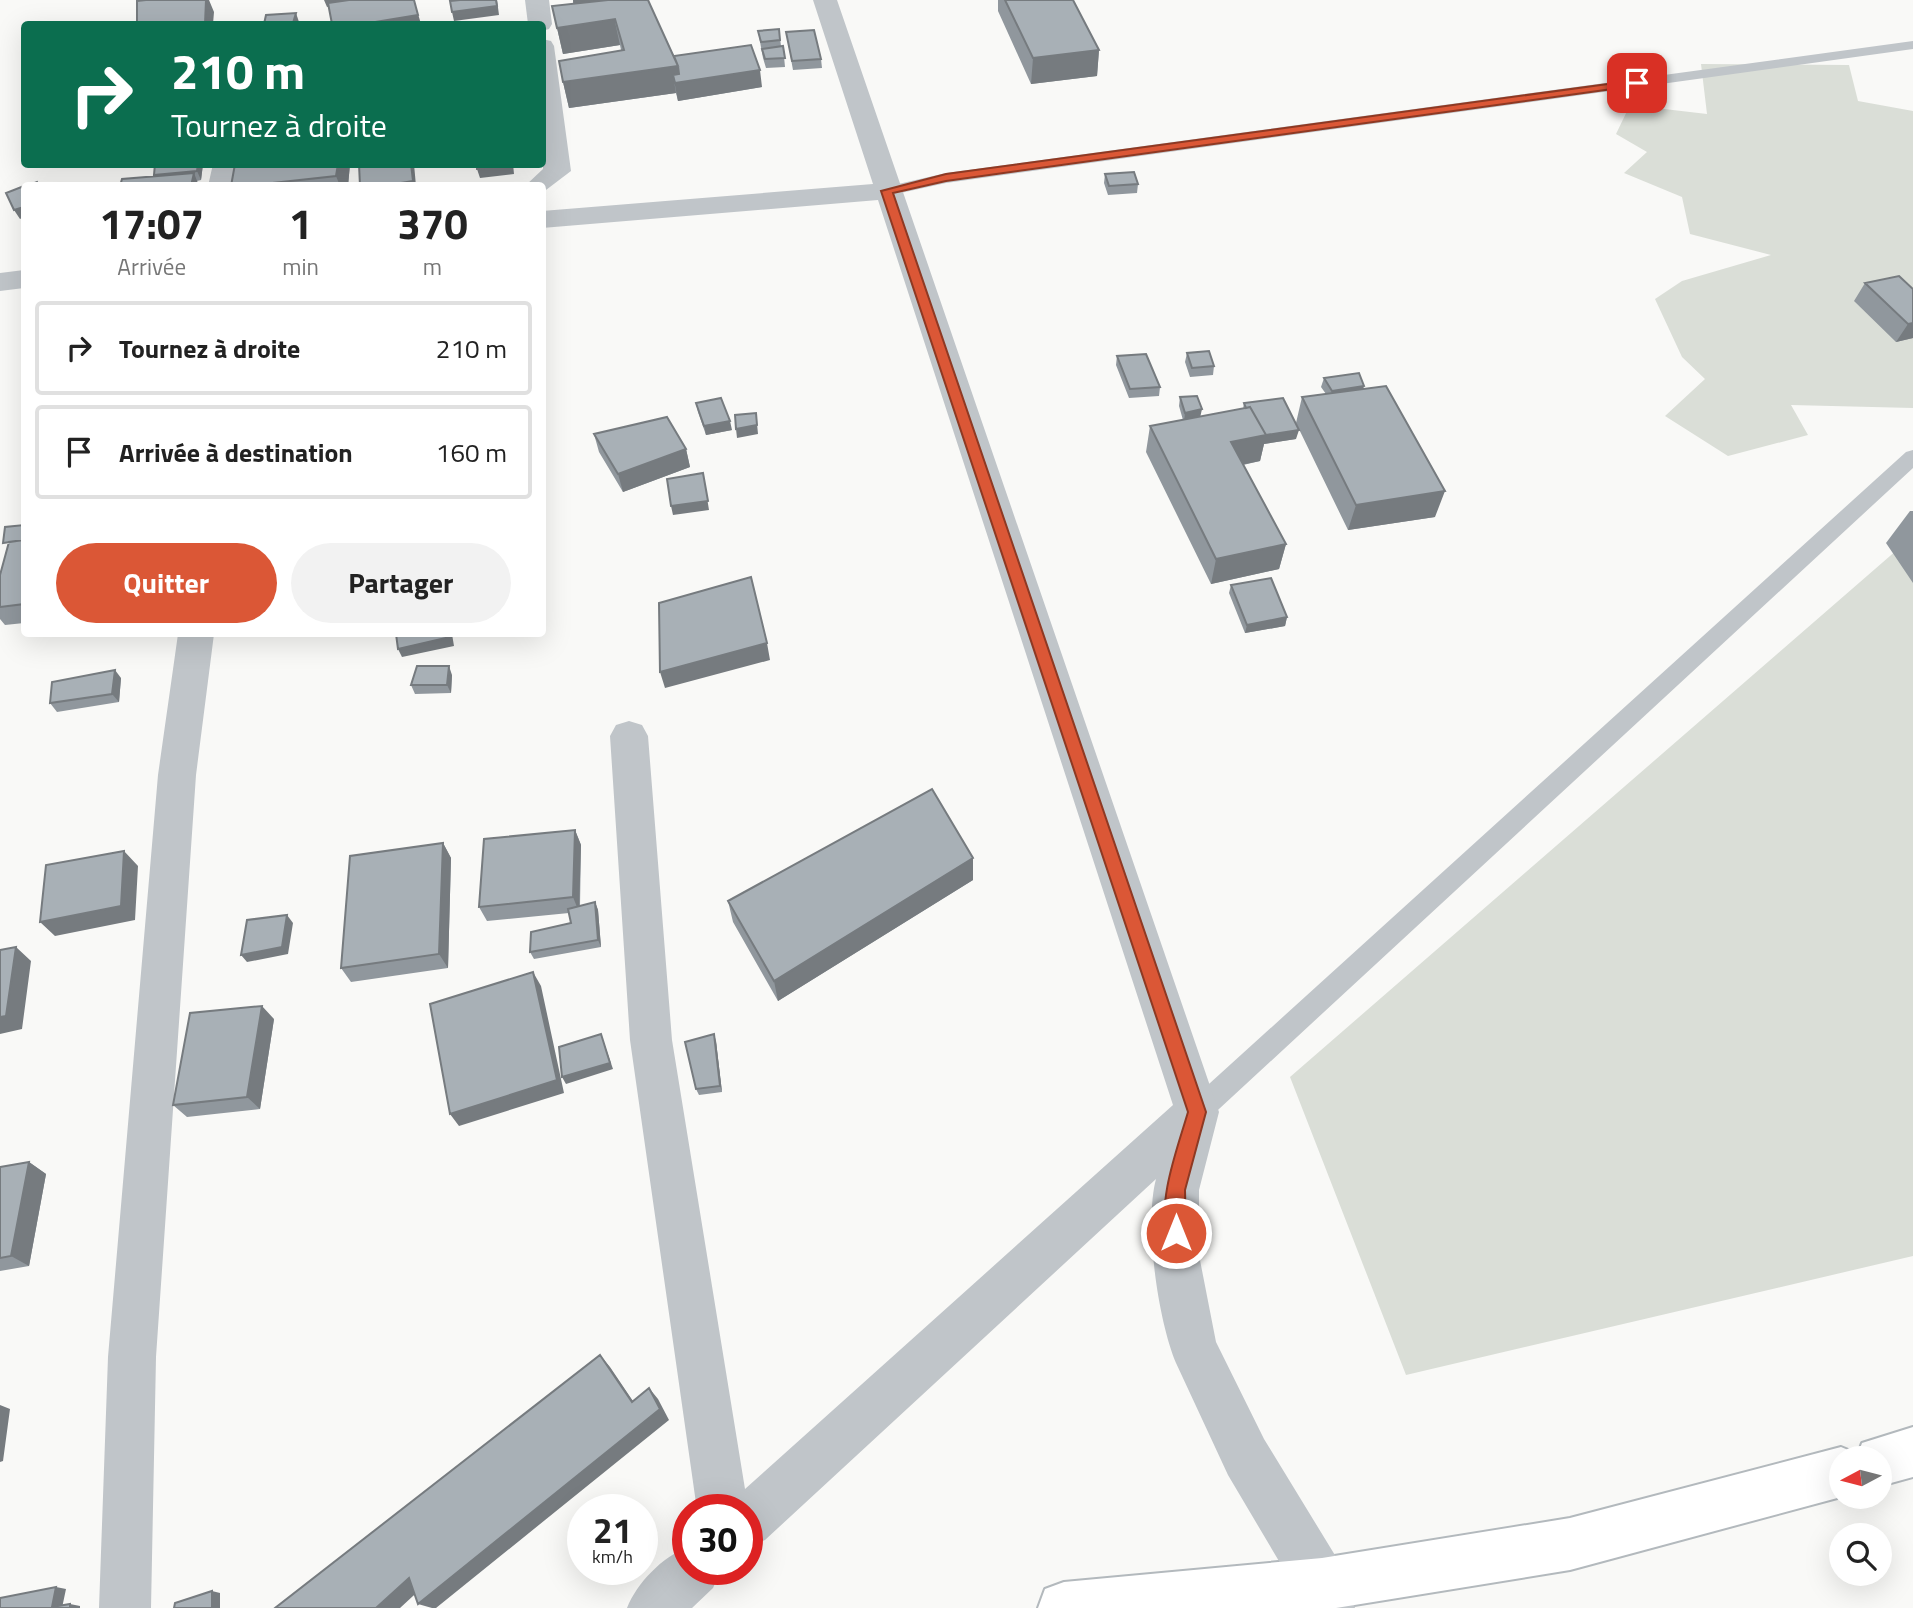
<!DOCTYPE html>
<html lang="fr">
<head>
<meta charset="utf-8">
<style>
	:root { --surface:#fff; --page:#f2f2f2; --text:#222; --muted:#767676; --line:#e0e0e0; --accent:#db5736 }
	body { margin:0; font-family:"Titillium Web",sans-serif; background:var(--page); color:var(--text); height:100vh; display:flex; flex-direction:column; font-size:26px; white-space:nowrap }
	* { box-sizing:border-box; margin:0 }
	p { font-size:23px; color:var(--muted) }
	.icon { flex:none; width:38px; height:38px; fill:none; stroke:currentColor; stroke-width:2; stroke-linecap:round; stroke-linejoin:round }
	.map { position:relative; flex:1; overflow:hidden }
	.drawer { position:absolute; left:21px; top:182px; width:525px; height:455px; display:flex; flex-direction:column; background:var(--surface); border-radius:7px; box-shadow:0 7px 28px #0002 }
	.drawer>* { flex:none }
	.banner { position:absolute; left:21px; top:21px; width:525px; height:147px; border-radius:7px; box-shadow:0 7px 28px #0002; background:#0b6e4f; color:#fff; overflow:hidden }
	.needle { width:46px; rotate:263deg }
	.buttons { position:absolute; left:1829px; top:1446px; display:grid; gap:14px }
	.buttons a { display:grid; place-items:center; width:63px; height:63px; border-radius:50%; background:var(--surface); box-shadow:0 7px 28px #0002; font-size:35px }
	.speed { position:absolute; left:567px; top:1494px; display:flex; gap:14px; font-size:35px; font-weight:700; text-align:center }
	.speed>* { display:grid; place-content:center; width:91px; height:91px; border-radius:50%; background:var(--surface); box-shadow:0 7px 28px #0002; line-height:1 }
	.speed small { font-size:18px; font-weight:400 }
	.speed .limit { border:10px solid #d22; background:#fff; color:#111 }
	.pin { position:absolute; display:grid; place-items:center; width:60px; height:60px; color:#fff; margin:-30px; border-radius:14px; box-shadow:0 4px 10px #0006 }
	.me { position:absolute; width:77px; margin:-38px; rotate:0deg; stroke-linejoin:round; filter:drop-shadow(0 0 5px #0008) }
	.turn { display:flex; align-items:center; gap:24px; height:147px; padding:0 35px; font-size:32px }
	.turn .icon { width:91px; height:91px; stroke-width:2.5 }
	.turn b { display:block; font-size:49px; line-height:60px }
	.eta { display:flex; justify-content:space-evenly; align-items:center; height:119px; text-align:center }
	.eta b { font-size:42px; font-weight:700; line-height:49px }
	.primary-button { display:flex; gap:14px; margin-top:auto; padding:14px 35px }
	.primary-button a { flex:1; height:80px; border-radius:42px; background:var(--accent); color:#fff; font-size:28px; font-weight:700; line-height:80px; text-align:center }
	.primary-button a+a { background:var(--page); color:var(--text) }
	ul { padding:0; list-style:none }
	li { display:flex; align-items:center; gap:21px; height:94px; margin:0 14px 10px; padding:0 21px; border:4px solid var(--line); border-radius:7px }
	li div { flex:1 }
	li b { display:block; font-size:26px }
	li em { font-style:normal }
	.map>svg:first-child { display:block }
	.green { fill:#daded7 }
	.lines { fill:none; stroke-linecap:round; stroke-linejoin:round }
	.secondary-casing { stroke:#b3b9bd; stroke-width:4 }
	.lane { fill:#c0c5c9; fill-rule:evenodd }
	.street { fill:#c0c5c9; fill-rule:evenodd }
	.secondary { fill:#fff; fill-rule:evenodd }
	.wall { fill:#90979d }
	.shaded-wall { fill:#767b7f }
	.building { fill:#a8b0b6; stroke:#767b7f; stroke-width:2 }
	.route { fill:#db5736; stroke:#8e3923; stroke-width:2 }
</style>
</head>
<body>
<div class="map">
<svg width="1913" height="1608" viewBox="0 0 1913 1608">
	<rect width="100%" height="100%" fill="#f9f9f7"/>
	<path class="green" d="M1701 64 1849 65 1858 101 1913 111V408L1791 405 1808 435 1728 456 1665 416 1705 379 1682 357 1655 299 1682 281 1771 255 1690 234 1682 197 1624 173 1647 152 1616 134 1630 105 1707 114Z
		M1913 536V1256L1406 1375 1290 1077Z"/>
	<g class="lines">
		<g class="secondary-casing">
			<path id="secondary" d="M1913 1427V1477L1880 1486V1458H1841V1497L1570 1570 1336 1608H1038L1045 1589 1064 1582 1322 1558 1570 1518 1841 1447 1858 1454 1862 1443Z"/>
		</g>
		<path class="lane" d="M1913 41V49L946 183 887 196 879 191 881 188 946 173Z
			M1913 450V468L1206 1121 1197 1124 1188 1121 1184 1112 1188 1103 1906 452Z"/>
		<path class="street" d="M525 0H549L552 24 549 29 542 31V24H528Z
			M813 0H837L1219 1112 1199 1190V1255L1216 1342 1264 1439 1341 1565 1355 1608H1303L1299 1595 1228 1475 1176 1363C1158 1320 1144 1224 1156 1179L765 1540 747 1548V1510H697L630 1040 610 736 616 725 629 721 642 725 648 736 672 1040 745 1489 1173 1105 878 200 542 228V211L873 184Z
			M542 39 551 41 554 46 571 171 542 193V186H525L543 169Z
			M213 164H240L236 186H208Z
			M24 270V288L0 291V273Z
			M178 634H214L196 775 156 1357 151 1608H99L108 1357 158 775Z
			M688 1547V1570H721L713 1588 692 1608H627C637 1583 662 1557 688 1547Z"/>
		<use href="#secondary" class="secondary"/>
	</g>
	<path class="wall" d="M573 0H648L674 56 762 87 678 101 676 93 569 108 563 82 621 50 620 45 563 54 552 6 573 4Z
		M998 0H1073L1099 50 1097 76 1031 84 998 11Z
		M779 29 781 46H783L785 67 766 68 763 58 758 31Z
		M786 32 821 59 822 68 793 70Z
		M155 164H203L201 180 197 181 199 186H120L154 177Z
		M350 164 348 186H231Z
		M1105 174 1138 184 1137 193 1108 195 1104 183Z
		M1865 283 1913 289V338L1896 342 1854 301Z
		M1187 353 1214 366 1213 375 1190 377 1185 362Z
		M1117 356 1160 387 1159 396 1129 398 1116 365Z
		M1324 378 1363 389 1435 517 1348 530 1296 423 1302 397 1326 394 1321 387Z
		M1180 397 1200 417 1243 409 1244 403 1296 439 1264 444 1260 461 1243 465 1286 544 1279 569 1211 584 1146 452 1150 426 1183 420 1179 406Z
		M696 403 732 430 706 435 698 412Z
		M594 434 686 449 690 467 623 492 599 452Z
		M1910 511H1913V583L1886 543Z
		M24 525V623L5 625 0 619V575Z
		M1231 585 1287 617 1285 626 1245 633 1229 593Z
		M452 675 451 693 415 694 411 685Z
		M121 678 119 702 57 712 50 703Z
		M575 830 581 845 580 906 595 902 598 910 601 947 534 959 530 952 571 923 569 913 487 921 479 907Z
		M443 843 451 858 448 968 351 982 341 968Z
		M973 858V880L778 1001 733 922 728 901Z
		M274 1019 260 1109 187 1117 173 1105Z
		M716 1041 722 1092 699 1095 696 1089Z
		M29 1162 46 1174 29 1266 0 1271V1167Z"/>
	<path class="shaded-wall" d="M206 0H209L214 12 213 24H205Z
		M324 0H374V1L327 7Z
		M414 0 421 24H363Z
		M497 0 499 15 454 21 452 12Z
		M573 0H625L641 8 615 22 620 45 563 54 557 28 574 7Z
		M296 13 299 22V24H294L293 23Z
		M1099 50 1097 76 1031 84 1033 58Z
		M678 66 760 70 762 87 678 101 673 75 676 93 569 108 563 82Z
		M198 164H203L201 180 197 171Z
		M338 164H350L348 186H340L336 176Z
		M411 164H414L416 186H383Z
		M511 164H513L514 174 480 178 477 169Z
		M194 173 199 186H191Z
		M24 207V217L20 219 14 210Z
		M1913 323V338L1896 342 1908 324Z
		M1364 386 1362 395 1330 400 1332 391Z
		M1202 409 1200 418 1184 422 1185 413Z
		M756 413 758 434 737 438 736 429Z
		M730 421 732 430 706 435 704 426Z
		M1299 430 1296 439 1264 444 1260 461 1226 468 1231 442 1259 436Z
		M686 449 690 467 623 492 618 474Z
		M703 473 709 510 673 515 671 506Z
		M1445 491 1435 517 1348 530 1356 505Z
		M1286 544 1279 569 1211 584 1216 559Z
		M1287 617 1285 626 1245 633 1247 625Z
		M449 634H452L454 646 402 657 398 649Z
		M767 643 770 660 665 688 660 672Z
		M449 666 452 675 451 693 447 685Z
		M115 670 121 678 119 702 112 694Z
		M575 830 581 845 579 912 573 897Z
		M443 843 451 858 448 968 439 954Z
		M124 851 138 866 135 920 55 936 40 922Z
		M973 858V880L778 1001 774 981Z
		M595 902 598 910 601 947 598 940Z
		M287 915 293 923 288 954 247 962 241 955Z
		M16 947 31 961 22 1029 0 1034V1017Z
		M533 972 541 986 564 1093 459 1126 450 1114Z
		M262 1006 274 1019 260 1109 247 1097Z
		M601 1034 613 1069 566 1084 562 1077Z
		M714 1034 716 1041 722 1092 720 1086Z
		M29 1162 46 1174 29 1266 11 1256Z
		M600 1355 610 1367 641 1413 632 1402Z
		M649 1388 658 1399 669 1420 436 1608H432L418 1604Z
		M0 1405 10 1409 3 1461 0 1462Z
		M409 1578 426 1584 400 1608H376Z
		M56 1587 66 1589 62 1608 52 1607Z
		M212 1591 220 1593V1608H212Z
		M70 1604 80 1606V1608H70Z"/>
	<path class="building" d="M146 0H206L205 24H137V1Z
		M349 0H414L418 15 363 24H332L328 3Z
		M460 0H496L497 6 452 12 450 1Z
		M608 0H648L678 66 563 82 559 61 624 50 615 19 557 28 552 6Z
		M1005 0H1073L1099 50 1033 58Z
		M296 13 293 23 264 24 266 15Z
		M779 29 780 40 761 42 758 31Z
		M814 30 821 59 792 61 786 32Z
		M751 45 760 70 675 83 673 75 679 74 678 66 674 56Z
		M783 46 785 58 765 59 762 49Z
		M155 164H198L197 171 154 175Z
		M235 164H338L336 176 246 186H231Z
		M359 164H411L413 181 383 186H360Z
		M477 164H511V165L477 169Z
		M1134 172 1138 184 1109 186 1105 174Z
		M194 173 191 186H120L122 179Z
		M37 182 39 186H27Z
		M24 186V207L14 210 6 193Z
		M1899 276 1913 289V323L1908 324 1865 283Z
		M1209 351 1214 366 1192 368 1187 353Z
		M1146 354 1160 387 1130 389 1117 356Z
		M1359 373 1364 386 1332 391 1324 378Z
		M1386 386 1445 491 1356 505 1302 397Z
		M1197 396 1202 409 1185 413 1180 397Z
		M721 398 730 421 704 426 696 403Z
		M1283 398 1299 430 1266 435 1250 407 1246 408 1244 403Z
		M1250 407 1266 435 1231 442 1286 544 1216 559 1150 426Z
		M756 413 757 425 736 429 735 415Z
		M667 417 686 449 618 474 594 434Z
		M703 473 708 501 671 506 667 479Z
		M24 525V540L3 543 5 527Z
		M24 540V604L0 607V575L9 542Z
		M751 577 767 643 660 672 659 603Z
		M1271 578 1287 617 1247 625 1231 585Z
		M396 634H449L450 637 398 649Z
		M417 666H449L447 685H411Z
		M115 670 112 694 50 703 52 682Z
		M932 789 973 858 774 981 728 901Z
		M575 830 573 897 479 907 484 839Z
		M443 843 439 954 341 968 350 856Z
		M124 851 121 906 40 922 46 865Z
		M595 902 598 940 530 952 531 932 571 923 568 909Z
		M287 915 282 947 241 955 247 920Z
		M16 947 6 1016 0 1017V950Z
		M533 972 557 1080 450 1114 430 1004Z
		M262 1006 247 1097 173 1105 190 1013Z
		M601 1034 610 1063 562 1077 559 1047Z
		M714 1034 720 1086 696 1089 685 1042Z
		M29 1162 11 1256 0 1258V1167Z
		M600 1355 632 1402 649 1388 660 1409 418 1604 409 1578 376 1608H275Z
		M56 1587 52 1607 70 1604V1608H0V1598Z
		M212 1591V1608H174L175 1603Z"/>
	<path class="route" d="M1637 80 1642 83 1641 85 946 181 893 193 1206 1112 1185 1190 1186 1233 1183 1240 1176 1243 1169 1240C1155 1205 1178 1147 1188 1112L881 191 946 174Z"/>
</svg>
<div class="buttons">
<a><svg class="needle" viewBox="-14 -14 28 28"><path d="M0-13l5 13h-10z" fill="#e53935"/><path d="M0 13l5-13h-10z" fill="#767676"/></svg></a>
<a><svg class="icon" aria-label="search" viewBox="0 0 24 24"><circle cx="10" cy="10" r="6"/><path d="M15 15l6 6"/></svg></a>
</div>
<div class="speed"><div>21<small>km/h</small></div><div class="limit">30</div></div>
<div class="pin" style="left:1637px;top:83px;background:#d93025"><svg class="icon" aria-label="arrive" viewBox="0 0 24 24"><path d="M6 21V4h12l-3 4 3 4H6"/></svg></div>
<svg class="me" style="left:1176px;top:1233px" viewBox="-20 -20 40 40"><circle r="17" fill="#db5736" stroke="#fff" stroke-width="3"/><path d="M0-11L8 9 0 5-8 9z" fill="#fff"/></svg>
<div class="banner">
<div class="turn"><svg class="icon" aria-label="right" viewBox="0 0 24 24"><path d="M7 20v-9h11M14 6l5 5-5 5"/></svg><div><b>210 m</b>Tournez à droite</div></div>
</div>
<section class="drawer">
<div class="eta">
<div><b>17:07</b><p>Arrivée</p></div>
<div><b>1</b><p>min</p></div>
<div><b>370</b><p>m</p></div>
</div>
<ul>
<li><svg class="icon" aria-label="right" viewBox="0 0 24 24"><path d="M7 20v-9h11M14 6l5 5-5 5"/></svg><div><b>Tournez à droite</b></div><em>210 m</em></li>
<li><svg class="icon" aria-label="arrive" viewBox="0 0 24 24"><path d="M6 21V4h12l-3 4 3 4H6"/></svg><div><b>Arrivée à destination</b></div><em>160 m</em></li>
</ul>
<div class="primary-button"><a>Quitter</a><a>Partager</a></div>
</section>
</div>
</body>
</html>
